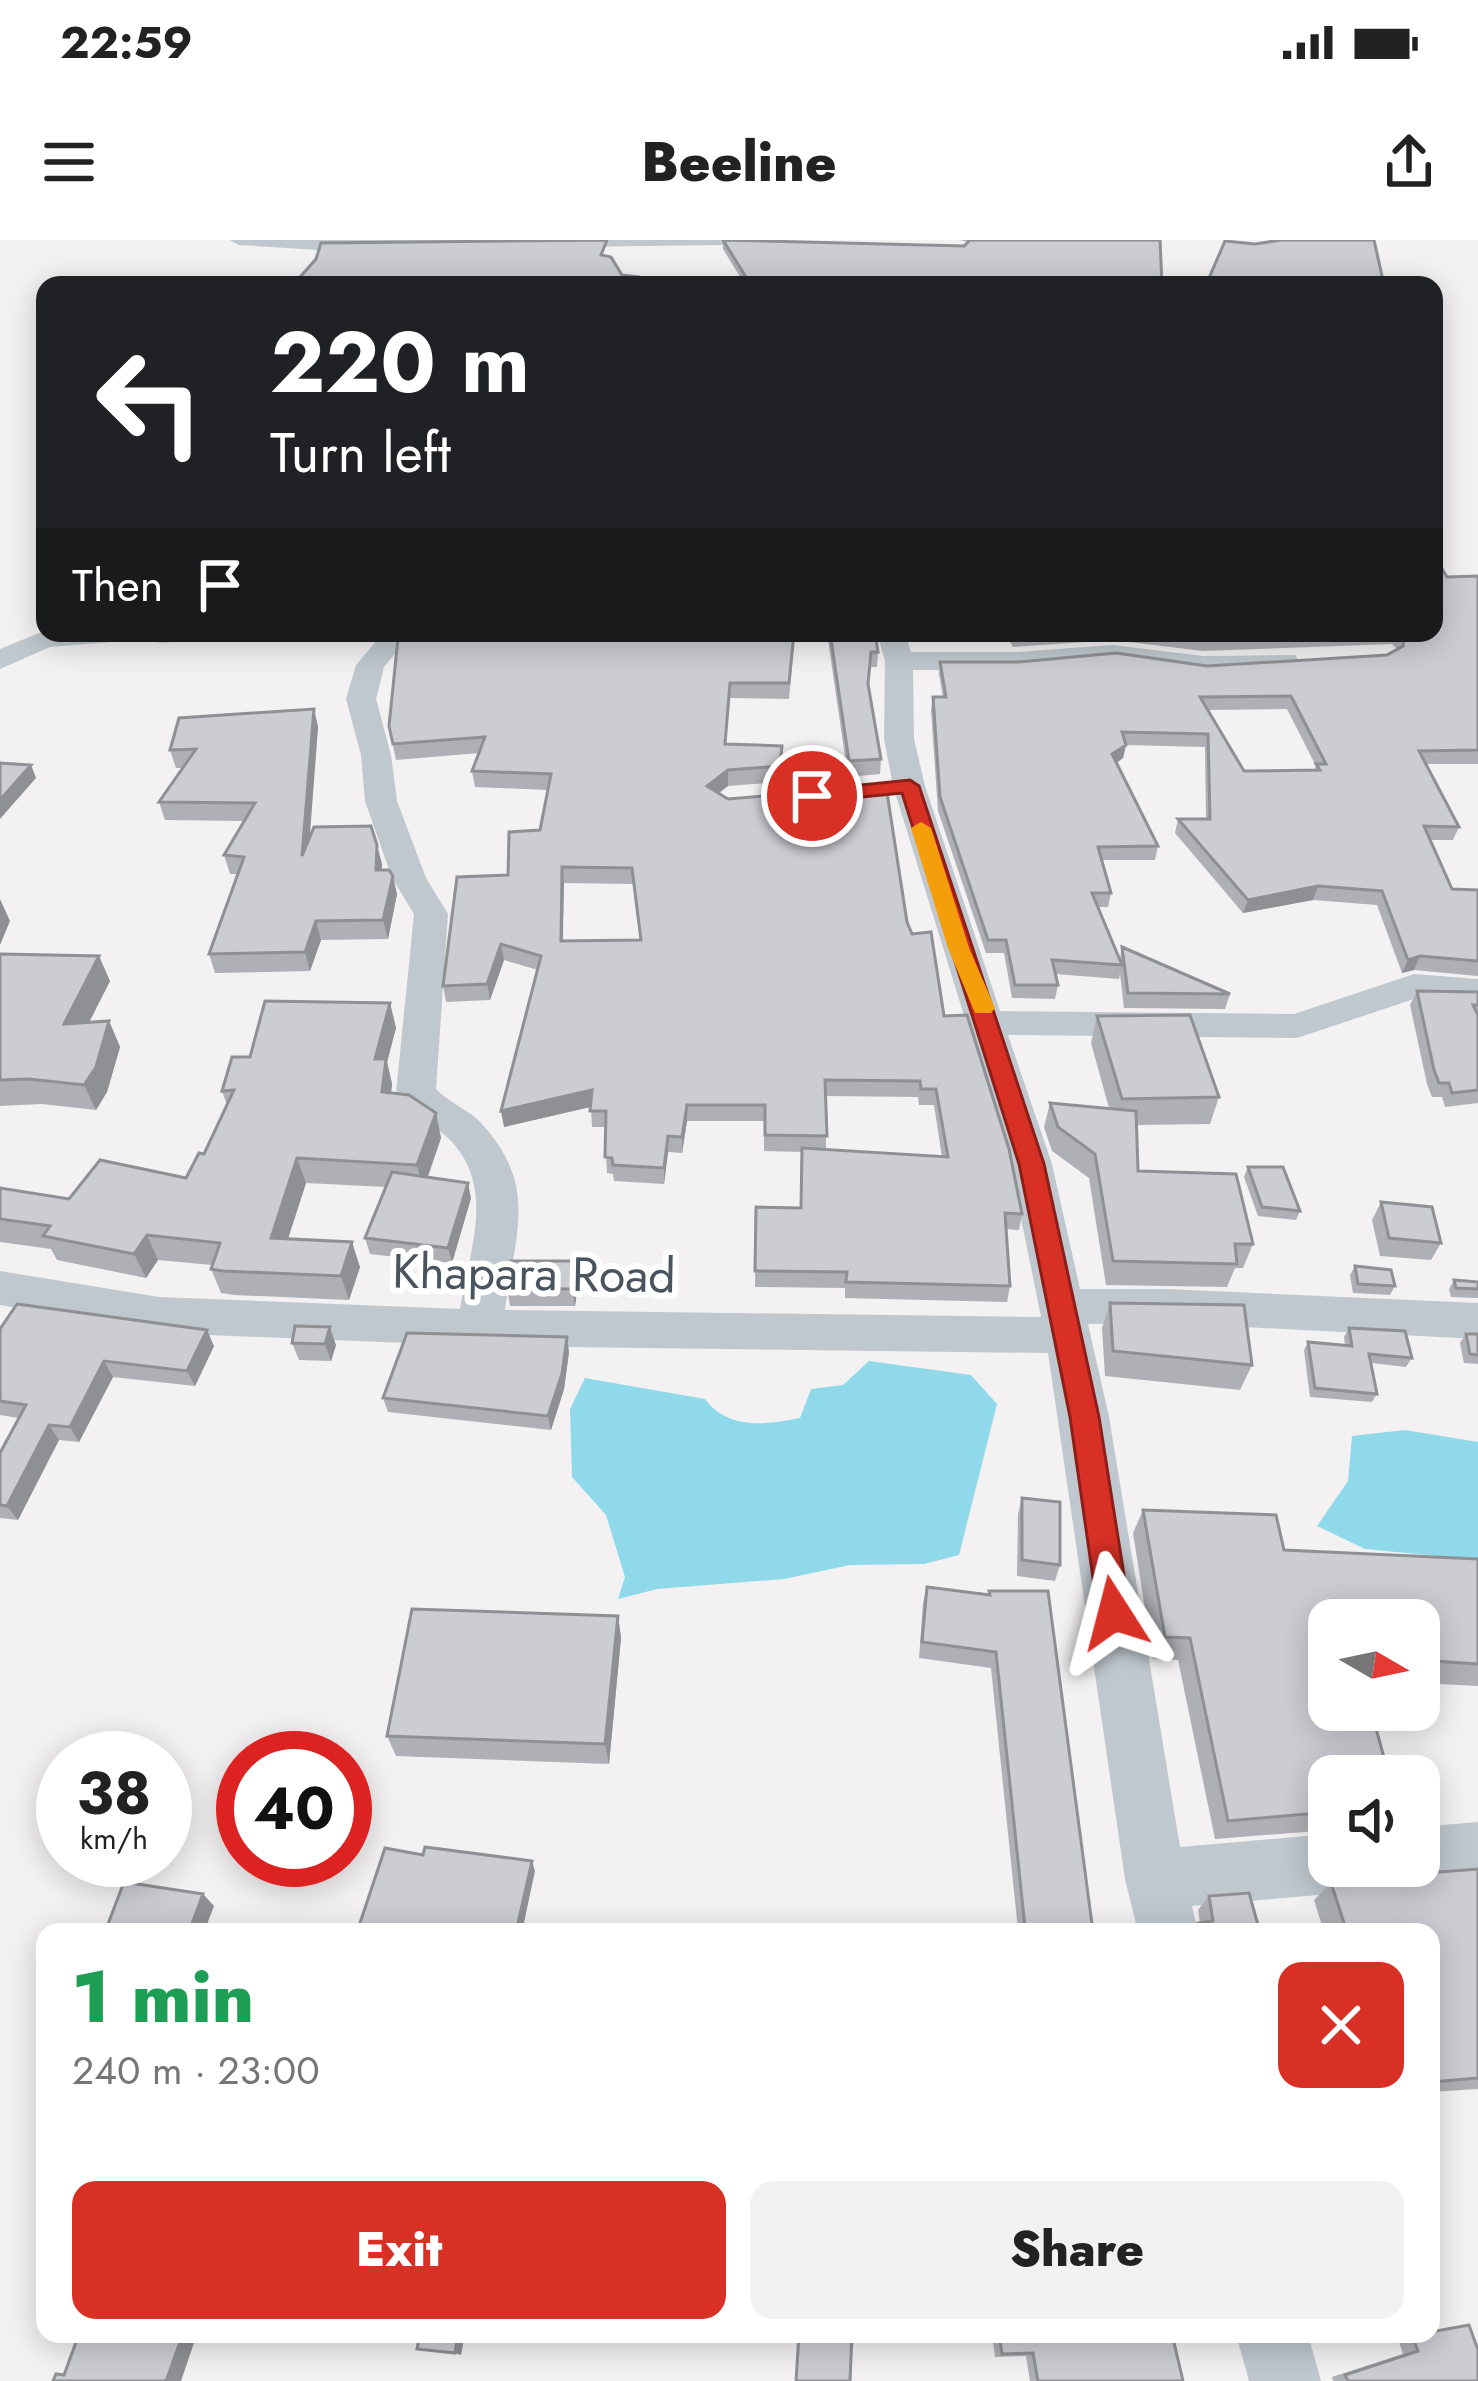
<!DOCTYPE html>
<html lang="en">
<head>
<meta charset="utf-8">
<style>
	:root { --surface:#fff; --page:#f2f2f2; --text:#222; --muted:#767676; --accent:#d93025 }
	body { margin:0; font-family:Jost,sans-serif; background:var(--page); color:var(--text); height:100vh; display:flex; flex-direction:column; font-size:45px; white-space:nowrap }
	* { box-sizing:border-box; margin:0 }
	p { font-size:39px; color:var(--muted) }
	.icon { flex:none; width:66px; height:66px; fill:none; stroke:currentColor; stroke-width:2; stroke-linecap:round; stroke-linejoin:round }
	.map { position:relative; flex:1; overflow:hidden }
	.side { position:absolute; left:36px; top:1683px; width:1404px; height:420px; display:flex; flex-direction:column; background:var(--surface); border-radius:24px; box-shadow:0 6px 30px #0003 }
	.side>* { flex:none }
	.banner { position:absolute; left:36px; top:36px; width:1407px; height:366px; border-radius:24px; box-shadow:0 6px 30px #0003; background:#202124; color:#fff; overflow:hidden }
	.needle { width:78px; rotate:99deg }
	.buttons { position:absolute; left:1308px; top:1359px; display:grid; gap:24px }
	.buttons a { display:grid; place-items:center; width:132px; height:132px; border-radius:24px; background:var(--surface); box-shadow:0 6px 30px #0003; font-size:60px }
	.speed { position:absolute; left:36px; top:1491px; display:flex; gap:24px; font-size:60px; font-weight:700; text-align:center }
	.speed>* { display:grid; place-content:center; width:156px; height:156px; border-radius:50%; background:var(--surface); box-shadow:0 6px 30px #0003; line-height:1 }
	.speed small { font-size:30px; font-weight:400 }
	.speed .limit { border:18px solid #d22; background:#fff; color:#111 }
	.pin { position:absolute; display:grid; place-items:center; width:102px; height:102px; color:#fff; margin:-51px; border:6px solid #fff; border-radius:50%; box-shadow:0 3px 12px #0007 }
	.me { position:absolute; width:132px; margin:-66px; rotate:351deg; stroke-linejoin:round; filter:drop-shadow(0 0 9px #0008) }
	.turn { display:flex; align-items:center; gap:42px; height:252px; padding:0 36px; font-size:54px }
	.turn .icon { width:156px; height:156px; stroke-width:2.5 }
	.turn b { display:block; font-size:84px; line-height:102px }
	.then { display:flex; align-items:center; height:114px; padding:0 36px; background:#0003; gap:24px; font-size:45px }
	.round { display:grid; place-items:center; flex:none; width:126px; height:126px; border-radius:24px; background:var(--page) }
	.overview { display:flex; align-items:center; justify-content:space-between; height:204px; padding:0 36px }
	h1 { font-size:72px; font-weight:800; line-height:90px; color:#1e9e55 }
	.cta { display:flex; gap:24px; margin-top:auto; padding:24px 36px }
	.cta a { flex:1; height:138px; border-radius:24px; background:var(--accent); color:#fff; font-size:48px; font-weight:800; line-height:138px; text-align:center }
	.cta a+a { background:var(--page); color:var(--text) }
	.status { display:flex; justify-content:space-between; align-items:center; height:84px; padding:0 60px; background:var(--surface); direction:ltr }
	.status svg { height:33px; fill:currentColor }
	header { display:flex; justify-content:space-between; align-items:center; height:156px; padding:0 36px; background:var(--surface); font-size:54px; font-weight:800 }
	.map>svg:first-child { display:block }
	.water { fill:#8fd9eb }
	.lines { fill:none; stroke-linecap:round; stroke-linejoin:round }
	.minor { fill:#bfc8cf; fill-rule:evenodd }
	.wall { fill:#afb0b5; fill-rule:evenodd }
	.shaded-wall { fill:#8e9094 }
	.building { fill:#cbcdd3; stroke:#8e9094; stroke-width:3; fill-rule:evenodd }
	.route { fill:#d93025; stroke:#8d1f18; stroke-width:3 }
	.slow { fill:#f59e0b }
	.labels { text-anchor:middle; stroke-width:12; stroke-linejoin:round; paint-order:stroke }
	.street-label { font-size:48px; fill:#49545e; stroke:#fff }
</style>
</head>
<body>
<div class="status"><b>22:59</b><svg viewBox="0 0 49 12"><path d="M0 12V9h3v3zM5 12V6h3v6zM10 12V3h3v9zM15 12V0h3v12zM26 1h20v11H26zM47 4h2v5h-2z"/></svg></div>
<header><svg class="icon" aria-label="menu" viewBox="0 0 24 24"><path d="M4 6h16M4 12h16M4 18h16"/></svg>Beeline<svg class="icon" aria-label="share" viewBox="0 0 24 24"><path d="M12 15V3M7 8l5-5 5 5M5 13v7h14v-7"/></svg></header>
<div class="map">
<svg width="1478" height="2141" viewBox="0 0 1478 2141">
	<rect width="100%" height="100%" fill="#f3f1f1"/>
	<path class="water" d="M869 1121 971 1135 997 1164 959 1315 924 1324 850 1325 784 1339 657 1349 618 1359 625 1337 606 1275 572 1237 570 1169 585 1138 705 1159C728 1190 766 1185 800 1178L811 1149 843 1145Z
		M1405 1190 1478 1202V1320L1365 1309 1317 1286 1348 1241 1352 1196Z"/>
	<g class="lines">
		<path class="minor" d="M230 0H730L721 5 319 10 239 5Z
			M44 391 45 393H191C179 406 149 405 136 395L124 401 50 407 0 429V409Z
			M383 393H412L384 427 376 459 391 515 397 561 426 638 448 674 436 849C449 863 468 869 481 883 539 946 515 993 505 1070L1041 1077 1010 924 893 546 884 499 885 421 877 393H905L911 412H1017L1113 405 1203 416 1295 415 1299 421 1295 427 1285 430 1203 434 1113 421 1017 430H913L914 499 925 546 1000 771 1294 774 1414 734 1478 739V763L1417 758 1297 798 1008 795 1052 924 1080 1049H1167L1478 1063V1099L1167 1083 1088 1084 1109 1177 1180 1607 1329 1594V1626H1358L1350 1645 1329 1654 1192 1666 1198 1692H1138L1125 1639 1048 1113 480 1106 159 1093 0 1065V1031L159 1057 460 1069C469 1011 496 949 451 901 433 882 412 879 396 853L414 674 392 638 365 561 361 515 346 459 356 425Z
			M1478 1582V1640L1419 1645 1398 1637 1394 1626H1419V1587Z
			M1236 2094H1308L1321 2141H1249Z"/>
	</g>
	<path class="wall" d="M722 0 964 6 968 2 960 0H1160L1162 45H745L723 9Z
		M1478 336V524H1426L1459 587 1453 600H1430L1452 649 1478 650V736L1414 730 1402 733 1377 665 1313 660 1243 673 1175 593 1178 579H1206L1205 507 1126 505 1123 518 1117 523 1158 606 1155 620H1102L1111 653 1108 667H1097L1120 719 1122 707 1230 754 1225 769 1124 768 1120 734 1119 739 1055 734 1058 745 1055 759 1012 758 1004 713H986L938 571 931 470 933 457H943L939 434 940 422 1207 426 1387 415 1397 409 1392 404 1203 411 1113 400 1013 407 1005 393H1434L1447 337ZM1287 469 1316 526 1314 530 1244 531 1208 470Z
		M332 393H370L368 401Z
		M795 393 789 459 730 458 726 504 782 522 780 542 728 546 719 553 907 682 1022 974 1019 990 1006 989 1010 1046 1007 1062 845 1058V1048L755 1047 756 967 801 968 802 912 764 911V881H687L682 913 668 912 664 944 614 941 613 934 607 933 605 887H592L591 867 504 887 538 730 504 720 490 760 446 762 443 746 508 635 540 590 548 550 475 547 472 531 479 513 396 520 389 486ZM564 643 633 644 640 700 563 701ZM826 856 918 857 919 865H934L942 917 826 909Z
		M827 393H875L878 412 877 427H870L868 446 881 519 880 534 848 537Z
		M314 469 318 487 309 598 382 624 381 630 397 654 388 699 321 700 310 731 215 733 209 714 238 634H230L224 615 244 581 165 580 159 562 183 528H176L170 510Z
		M0 714 110 741 89 783 109 781 120 807 107 852 96 870 42 864 0 866Z
		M1417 751 1478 752V863L1445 867 1442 857H1432L1427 844 1410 765Z
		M390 763 396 788 387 822 392 844 391 853 436 873 441 898 428 937 471 958 452 1023 370 1014 365 998 386 947 306 943 288 999 360 1027 349 1060 234 1055 221 1053 211 1029 212 1025 158 1020 146 1038 57 1020 51 1009 0 1002V948L69 959 186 938 204 914 227 865 222 851 250 817Z
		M1097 776 1219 857 1210 884 1137 885 1138 931 1253 1004 1243 1028H1235L1227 1047 1106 1045 1089 938 1052 911 1044 887 1050 863 1109 868 1091 803Z
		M1248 927 1300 971 1296 980 1258 976 1244 937Z
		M1381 962 1441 1003 1431 1020 1380 1016 1372 980Z
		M576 1021 579 1038 575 1066H510L507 1048Z
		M1355 1026 1395 1046 1390 1055 1353 1053 1350 1035Z
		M1454 1040 1478 1042V1058L1451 1057 1449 1049Z
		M1110 1063 1252 1125 1240 1150 1105 1136 1102 1088Z
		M1349 1088 1412 1118 1406 1127 1371 1123 1377 1154 1372 1162 1310 1157 1304 1110 1308 1102 1345 1105 1344 1097Z
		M0 1089 214 1106 195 1146 113 1137 79 1202 59 1200 18 1280 0 1278V1213L19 1178 0 1175Z
		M1466 1094H1478V1124L1464 1123 1460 1103Z
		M292 1103 336 1105 331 1121 299 1120Z
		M569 1112 564 1149 551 1190 388 1172 383 1158Z
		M1022 1258 1060 1325 1055 1341 1017 1336 1018 1274Z
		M1143 1270 1284 1310 1478 1319V1446L1419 1443V1380H1329V1590L1215 1599 1178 1420 1153 1419 1133 1293Z
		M927 1347 988 1355 989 1351 1093 1692 1018 1690 991 1428 919 1418 923 1363Z
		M618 1376 621 1398 609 1524 396 1516 387 1496Z
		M1362 1626H1417L1440 1632 1478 1629V1849L1431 1852V1692H1324L1314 1660 1331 1643 1358 1635Z
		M1209 1656 1260 1692H1190L1200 1683 1198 1670Z
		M992 2094H1172L1183 2141H1030L1026 2116 995 2117Z
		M1422 2094 1478 2141H1333L1332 2137 1403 2114 1398 2099Z"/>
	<path class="shaded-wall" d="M314 469 318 487 307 634 302 616Z
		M1126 505 1123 518 1109 527 1112 514Z
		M31 525 36 538 0 579V560Z
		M728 530V546L708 561 707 546Z
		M377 605 382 624 380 648 376 630Z
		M562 627 564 643 562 718 561 701Z
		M393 636 397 654 388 699 383 680Z
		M1318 646 1313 660 1243 673 1248 660Z
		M0 659 10 681 0 705Z
		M316 681 321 700 310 731 305 712Z
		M501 704 504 720 490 760 487 744Z
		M99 716 110 741 75 809 64 784Z
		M1420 716 1414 730 1402 733 1408 720Z
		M390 763 396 788 387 822 392 844 388 878 375 819Z
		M109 781 120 807 107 852 96 870 84 845Z
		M592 850 594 866 504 887 501 871Z
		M687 865V881L682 913V897Z
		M436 873 441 898 423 949 417 925Z
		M668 896V912L664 944V928Z
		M297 918 306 943 280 1023 271 998Z
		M468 943 471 958 452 1023 448 1008Z
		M147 995 158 1020 146 1038 134 1014Z
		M352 1002 360 1027 349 1060 341 1036Z
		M576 1021 579 1038 575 1066 572 1049Z
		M330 1087 336 1105 331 1121 325 1104Z
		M207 1090 214 1106 195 1146 187 1131Z
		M567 1097 569 1112 564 1149 551 1190 548 1176Z
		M104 1121 113 1137 79 1202 70 1187Z
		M49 1185 59 1200 18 1280 7 1266Z
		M618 1376 621 1398 609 1524 605 1504Z
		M532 1621 535 1631 522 1692H516Z
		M203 1654 214 1666 204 1692H189Z
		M183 2094H197L181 2141H166Z
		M458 2094H465L461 2115 455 2113Z"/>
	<path class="building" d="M607 0 601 15 611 17 622 35 639 37 649 45H293L316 19 321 3Z
		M723 0 964 6 970 0H1160L1162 45H751Z
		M1281 0H1374L1384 45H1206L1225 1 1255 4Z
		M1434 322 1439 324 1447 337 1478 336V510L1419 511 1459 587 1424 586 1452 649 1478 650V721L1420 716 1408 720 1382 651 1318 646 1248 660 1178 579H1210L1208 494 1122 492 1126 505 1112 514 1158 606 1098 607 1111 653H1092L1122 725 1052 720 1058 745H1015L1006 700H988L940 557 933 457H946L940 422H1019L1116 413 1207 426 1387 415 1403 406 1404 400 1398 393H1434ZM1291 456 1326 524H1316L1320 530 1244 531 1200 457Z
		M402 393H794L789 443H730L725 504 782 506 780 526 728 530 707 546 728 559 886 546 907 682 912 694 931 692 944 776 967 775 1009 909 1022 974 1005 973 1010 1046 846 1042 847 1032 755 1031 756 967 801 968 802 908 948 917 936 849H921L920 841 825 840 827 896 765 895V865H687L682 897 668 896 664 928 613 925 612 918 605 917 606 871H590L592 850 501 871 541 716 501 704 487 744 443 746 457 637 508 635 509 592 540 590 551 534 472 531 485 497 393 504 389 486 398 398ZM562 627 632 628 641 700 561 701Z
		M830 393H875L878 412H871L868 444 881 519 849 521Z
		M1159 393H1361L1206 399Z
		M314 469 302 616 314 587 371 586 377 605 376 630H389L393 636 383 680 316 681 305 712 209 714 244 617 224 615 255 563 159 562 196 509 170 510 179 478Z
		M0 523 31 525 0 560Z
		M1122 707 1230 754 1128 753Z
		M0 714 99 716 64 784 109 781 96 827 84 845 29 839 0 840Z
		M1417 751 1478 752V765H1473L1478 775V850L1452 853 1449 843H1439L1434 830Z
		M265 761 390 763 375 819H386L382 852 409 855 436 873 417 925 297 918 271 998 352 1002 341 1036 223 1031 211 1029 220 1003 147 995 134 1014 43 996 50 986 0 979V948L69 959 100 920 186 938 199 913 204 914 234 850 222 851 232 817H250Z
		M1190 775 1219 857 1122 859 1097 776Z
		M1050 863 1136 871 1138 931 1236 934 1253 1004H1235L1237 1024 1113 1021 1095 914 1058 887Z
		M1248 927H1283L1300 971 1262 967Z
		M392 932 468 943 448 1008 365 998Z
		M1381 962 1432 967 1441 1003 1389 998Z
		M511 1021H576L572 1049 507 1048Z
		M1355 1026 1391 1030 1395 1046 1358 1044Z
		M1454 1040 1478 1042V1049L1456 1048Z
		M1110 1063 1244 1065 1252 1125 1113 1111Z
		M17 1064 207 1090 187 1131 104 1121 70 1187 49 1185 7 1266 0 1265V1213L26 1165 0 1161V1089Z
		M295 1086 330 1087 325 1104 292 1103Z
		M1349 1088 1405 1091 1412 1118 1369 1114 1377 1154 1315 1148 1308 1102 1352 1106Z
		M407 1093 567 1097 562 1134 548 1176 383 1158Z
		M1466 1094H1478V1115L1470 1114Z
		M1022 1258 1060 1262V1325L1022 1320Z
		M1143 1270 1276 1275 1284 1310 1478 1319V1424L1419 1420V1380H1329V1470H1371L1389 1536H1329V1572L1228 1581 1190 1398 1165 1397Z
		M927 1347 990 1355 989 1351H1048L1093 1692H1014L1025 1687 996 1412 922 1402Z
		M412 1369 618 1376 605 1504 387 1496Z
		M425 1607 532 1621 516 1692H357L385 1608 423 1615Z
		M1373 1626H1417L1440 1632 1478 1629V1838L1431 1842V1692H1347L1331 1643 1370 1632Z
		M124 1642 203 1654 189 1692H105Z
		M1249 1653 1260 1692H1200L1198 1683 1213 1681 1209 1656Z
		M1469 2085 1478 2110V2141H1348L1345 2135 1418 2111 1412 2096 1431 2094V2092Z
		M79 2094H183L166 2141H53L56 2134 64 2135Z
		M420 2094H458L455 2113 417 2109Z
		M799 2094H852L850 2141H796Z
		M999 2094H1172L1183 2141H1038L1033 2113 1002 2114Z"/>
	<path class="route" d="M910 540 919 546 1044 924 1099 1177 1130 1373 1125 1384 1114 1388 1102 1384 1098 1373 1070 1177 1019 924 902 553 812 562 803 556 812 550Z"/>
	<path class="slow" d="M921 582 931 588 969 708 995 768 991 773H975L948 708 911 588Z"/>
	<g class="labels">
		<g class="street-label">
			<text transform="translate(534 1033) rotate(1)" y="17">Khapara Road</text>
		</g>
	</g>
</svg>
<div class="buttons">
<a><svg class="needle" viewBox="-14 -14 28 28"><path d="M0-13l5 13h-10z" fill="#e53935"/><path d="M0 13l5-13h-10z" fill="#767676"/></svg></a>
<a><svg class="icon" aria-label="sound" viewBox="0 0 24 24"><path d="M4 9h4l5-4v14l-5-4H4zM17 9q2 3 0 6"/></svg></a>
</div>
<div class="speed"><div>38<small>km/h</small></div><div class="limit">40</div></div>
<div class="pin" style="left:812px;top:556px;background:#d93025"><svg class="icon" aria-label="arrive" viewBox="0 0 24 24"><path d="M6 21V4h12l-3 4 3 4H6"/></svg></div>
<svg class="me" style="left:1114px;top:1373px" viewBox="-20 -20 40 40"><path d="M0-17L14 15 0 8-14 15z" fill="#d93025" stroke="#fff" stroke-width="4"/></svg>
<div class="banner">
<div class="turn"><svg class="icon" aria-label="left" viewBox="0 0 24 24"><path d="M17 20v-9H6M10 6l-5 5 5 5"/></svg><div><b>220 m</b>Turn left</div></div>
<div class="then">Then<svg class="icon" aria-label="arrive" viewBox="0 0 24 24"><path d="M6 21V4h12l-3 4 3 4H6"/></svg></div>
</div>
<section class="side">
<div class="overview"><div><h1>1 min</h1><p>240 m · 23:00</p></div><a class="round" style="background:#d93025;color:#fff"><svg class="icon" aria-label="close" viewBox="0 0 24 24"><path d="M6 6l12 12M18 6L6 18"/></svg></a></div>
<div class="cta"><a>Exit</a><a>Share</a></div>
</section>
</div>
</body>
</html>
